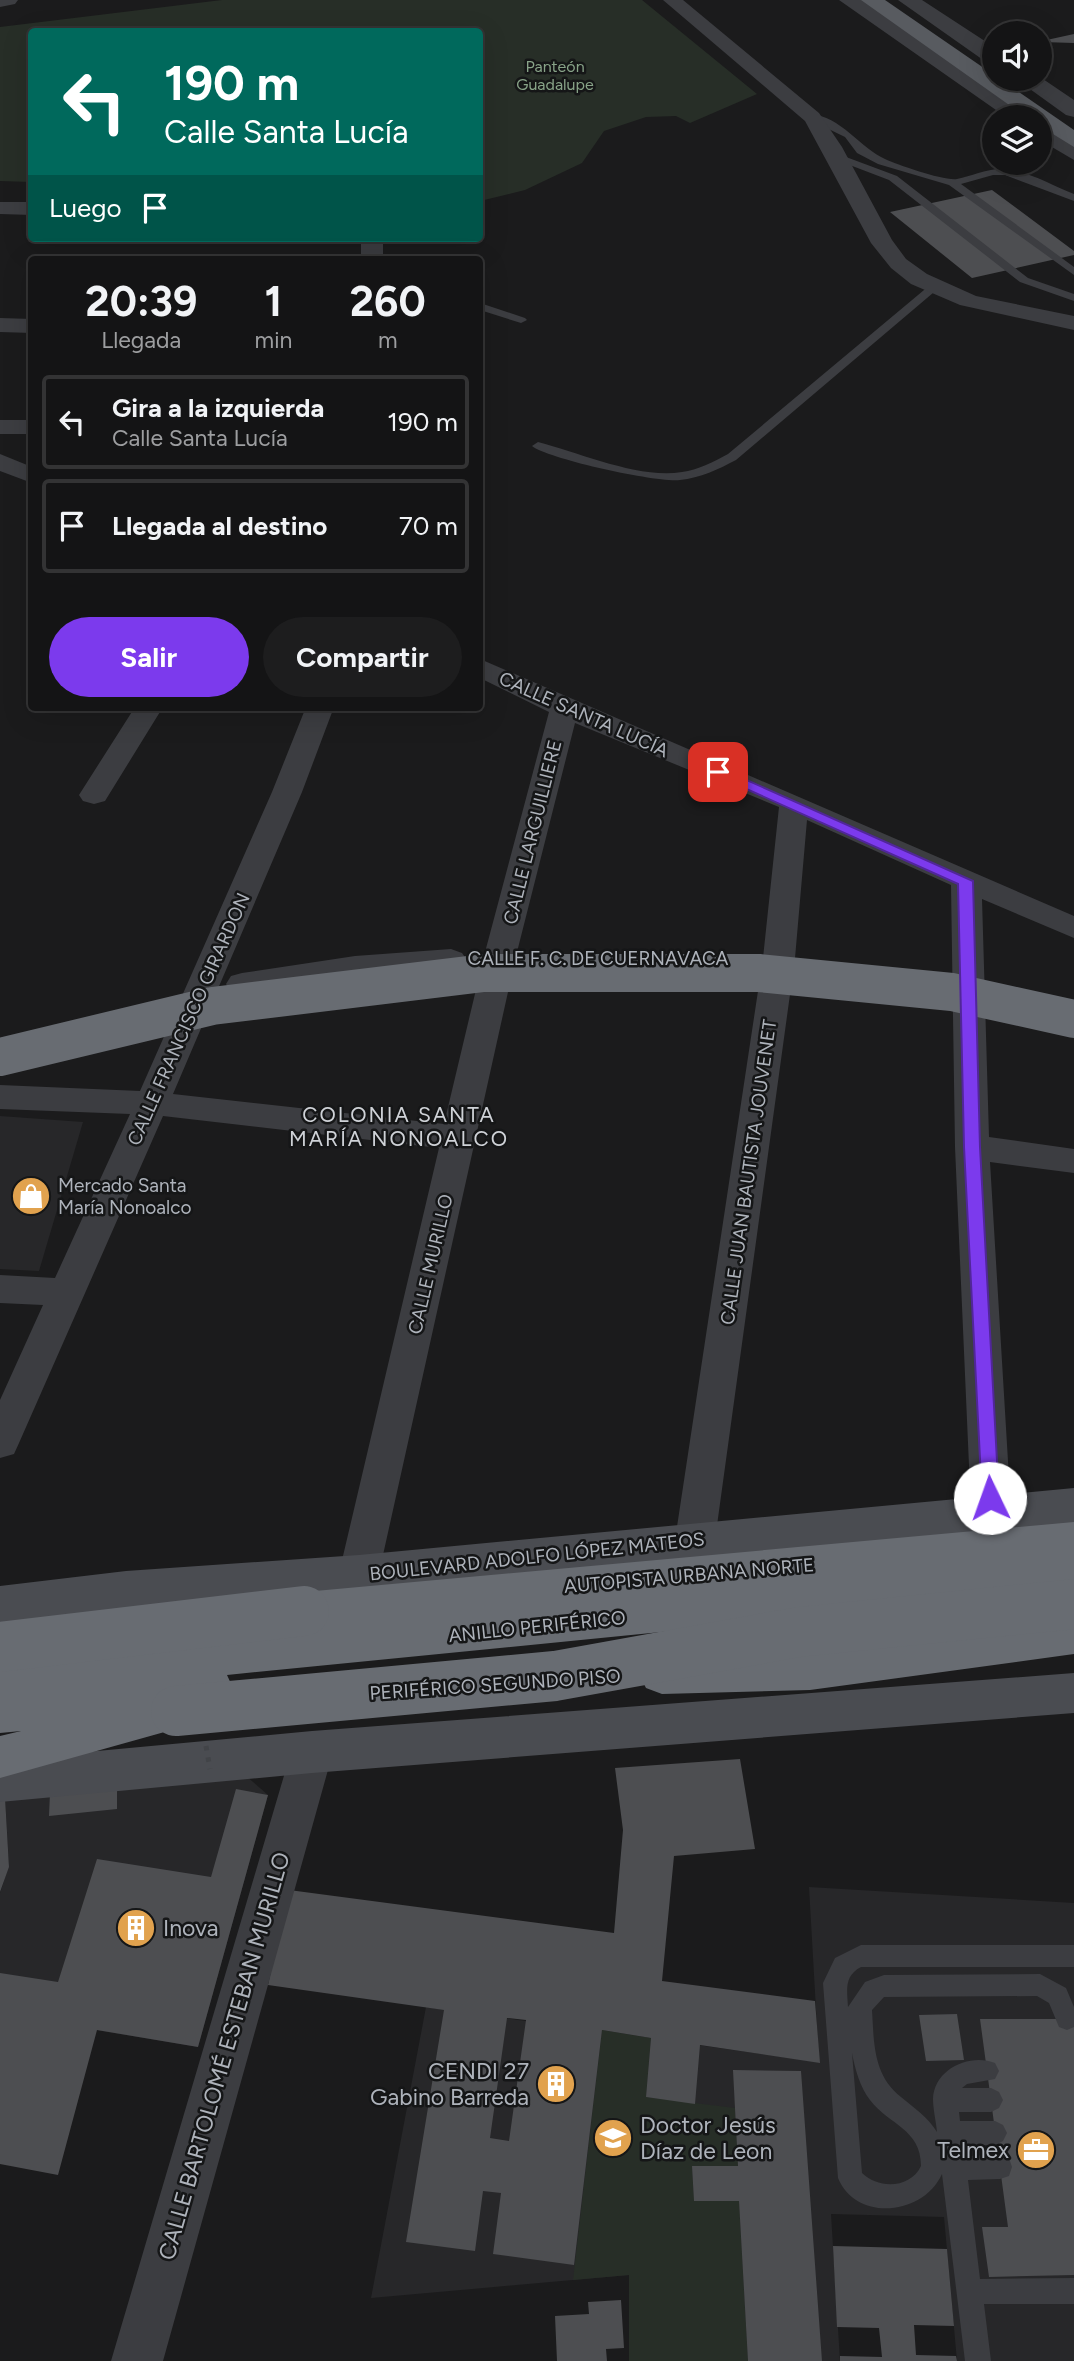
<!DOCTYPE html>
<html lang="es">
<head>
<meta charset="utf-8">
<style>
	:root { --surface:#141415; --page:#1d1d1e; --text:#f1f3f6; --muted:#9d9ea0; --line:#333334; --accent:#7c3aed }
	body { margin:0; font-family:Figtree,sans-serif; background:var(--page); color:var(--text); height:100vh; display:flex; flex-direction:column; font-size:26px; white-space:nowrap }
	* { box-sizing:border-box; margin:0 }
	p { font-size:23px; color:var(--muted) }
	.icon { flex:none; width:38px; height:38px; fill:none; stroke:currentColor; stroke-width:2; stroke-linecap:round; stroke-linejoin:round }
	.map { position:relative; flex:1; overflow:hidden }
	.side { position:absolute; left:28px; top:256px; width:455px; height:455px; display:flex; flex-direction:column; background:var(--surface); border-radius:7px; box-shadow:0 7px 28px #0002,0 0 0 2px var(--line) }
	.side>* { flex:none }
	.banner { position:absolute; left:28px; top:28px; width:455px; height:214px; border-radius:7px; box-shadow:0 7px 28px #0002,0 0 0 2px var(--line); background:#00695c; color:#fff; overflow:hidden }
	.fabs { position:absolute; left:982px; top:21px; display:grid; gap:14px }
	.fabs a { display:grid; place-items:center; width:70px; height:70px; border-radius:50%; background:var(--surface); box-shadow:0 7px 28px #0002,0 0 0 2px var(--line); font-size:35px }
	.pin { position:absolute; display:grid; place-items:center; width:60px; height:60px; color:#fff; margin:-30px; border-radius:14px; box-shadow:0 4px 10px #0006 }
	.me { position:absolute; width:77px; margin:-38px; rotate:357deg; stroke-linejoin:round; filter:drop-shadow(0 0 5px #0008) }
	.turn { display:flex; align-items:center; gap:24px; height:147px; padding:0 21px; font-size:32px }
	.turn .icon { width:91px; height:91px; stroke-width:2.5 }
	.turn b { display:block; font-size:49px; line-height:60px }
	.then { display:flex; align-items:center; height:66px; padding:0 21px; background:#0003; gap:14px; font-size:26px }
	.eta { display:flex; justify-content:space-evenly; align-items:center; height:119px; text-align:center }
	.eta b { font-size:42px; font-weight:700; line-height:49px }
	.cta { display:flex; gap:14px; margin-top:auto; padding:14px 21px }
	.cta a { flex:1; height:80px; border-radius:42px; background:var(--accent); color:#fff; font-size:28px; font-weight:700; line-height:80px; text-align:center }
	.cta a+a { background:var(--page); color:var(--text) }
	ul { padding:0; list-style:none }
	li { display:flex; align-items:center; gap:21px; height:94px; margin:0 14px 10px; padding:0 7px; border:4px solid var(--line); border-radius:7px }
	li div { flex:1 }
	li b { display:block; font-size:26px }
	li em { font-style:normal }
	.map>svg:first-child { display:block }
	.built { fill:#272729 }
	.green { fill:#272e27 }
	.building { fill:#4d4e51; fill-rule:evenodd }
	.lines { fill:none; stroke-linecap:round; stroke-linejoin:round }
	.service { fill:#3c3d41; fill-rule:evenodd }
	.minor { fill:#3c3d41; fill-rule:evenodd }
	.tertiary { fill:#3c3d41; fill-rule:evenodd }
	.secondary { fill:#4a4c51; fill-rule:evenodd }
	.primary { fill:#585b60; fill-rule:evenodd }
	.motorway { fill:#686c72; fill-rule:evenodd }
	.path-bridge { stroke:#424448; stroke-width:5; stroke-dasharray:4.5 7; stroke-linecap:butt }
	.motorway-bridge-far1 { stroke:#686c72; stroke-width:38 }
	.motorway-bridge { stroke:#686c72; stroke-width:50 }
	.route { fill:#7c3aed; stroke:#51269a; stroke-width:2 }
	.labels { text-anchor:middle; stroke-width:5; stroke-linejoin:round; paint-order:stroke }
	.far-park-label { font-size:16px; fill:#88a388; stroke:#151617 }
	.street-label { font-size:19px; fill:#aeb3bb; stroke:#151617 }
	.poi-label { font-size:19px; fill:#aeb3bb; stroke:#151617; text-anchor:start }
	.neighbourhood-label { font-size:21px; letter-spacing:2px; fill:#cfd2d7; stroke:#151617 }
	.near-poi-label { font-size:23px; fill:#aeb3bb; stroke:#151617; text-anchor:start }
	.near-street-label { font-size:23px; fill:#aeb3bb; stroke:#151617 }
</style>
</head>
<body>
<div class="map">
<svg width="1074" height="2361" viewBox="0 0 1074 2361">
	<rect width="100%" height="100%" fill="#1b1b1c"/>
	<path class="built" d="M0 1116 83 1122 39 1271 0 1269Z
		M245 1775 268 1795 198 2047 0 2014V1893L9 1866 5 1797Z
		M809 1887 1074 1903V2361H957L944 2217 831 2214 840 2361H629V2275L371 2298 426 2007 819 2062Z"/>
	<path class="green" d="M222 0H642L757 94 690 123 676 116 646 117 604 131 582 163 525 190 480 201V32H32L31 182 0 181V27Z
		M602 2030 651 2038 646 2097 735 2108 738 2166H692L694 2200 739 2201 748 2361H629V2275L573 2280Z"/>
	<path class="building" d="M1074 34V43L1042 42V41Z
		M992 190 1074 251V255L972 278 890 212Z
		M740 1759 755 1849 674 1856 662 1981 815 2001 820 2063 700 2045 695 2104 646 2097 651 2038 602 2030 574 2265 493 2254 501 2193 483 2191 475 2251 406 2242 444 2010 268 1985 289 1890 614 1933 623 1830 615 1768ZM507 2018 526 2020 509 2141 490 2138Z
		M117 1786V1809L49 1816 50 1793Z
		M236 1789 268 1795 198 2047 97 2030 58 2175 0 2164V1973L58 1982 97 1859 211 1877Z
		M5 1797 9 1867 0 1892V1798Z
		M957 2014 964 2060 926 2061 919 2015Z
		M980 2019H1074V2275L989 2277 982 2227H1008Z
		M733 2070 801 2071 822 2361H748L739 2201H694L692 2166H738Z
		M833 2246 947 2249 954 2326 914 2325 916 2355 956 2356 957 2361H840V2356L882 2357 879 2328 837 2327Z
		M621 2300 624 2348 606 2349 607 2361H557L555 2316 589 2314 588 2302Z"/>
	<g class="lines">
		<path class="service" d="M808 115C837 112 861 149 885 159 898 165 944 181 957 179 972 176 987 168 1004 169 1026 170 1053 186 1074 194V201L1005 175H993L961 184 1074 267V275L949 185 878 164 857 153 845 137 808 119Z
			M838 154 897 176 1028 278 1074 294V301L1020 282 889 180 834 159 833 157Z
			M930 285 940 287 736 460C719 469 700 478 680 480 658 483 548 459 532 446L538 442C581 453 638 479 682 472 698 470 713 462 728 454Z
			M480 303 525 318 527 320 521 323 480 310Z
			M861 1945H1074V1967H861C844 1976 847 1989 848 2007L865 1982 884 1975 1040 1974 1066 1988 1074 2007V2027L1067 2030 1059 2027 1049 2003 1037 1996 884 1997 872 2010C874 2043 873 2075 901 2097 914 2108 928 2117 937 2132 936 2121 933 2109 933 2099 934 2069 970 2053 995 2063L999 2071 995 2079 967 2084 962 2088H991L999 2092 1003 2100 999 2108 991 2112H959L960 2121H995L1003 2125 1007 2133 1003 2141 995 2145H963L964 2156 1000 2155 1009 2158 1012 2167 1009 2176 1000 2179 968 2180 980 2279 1074 2278V2304H984L991 2361H965L942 2174C923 2216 856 2222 838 2178L823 1983 835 1958ZM852 2053C855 2069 860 2087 870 2100 889 2125 921 2129 921 2166 910 2189 878 2189 862 2173Z"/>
		<path class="minor" d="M663 0H683L819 113 842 147 892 240 906 259 927 274 976 296 1074 316V330L960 305 911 284 891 268 871 243 805 121Z
			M0 202H32V215L0 214Z
			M361 238H383V259H361Z
			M0 318 32 319V333L0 332Z
			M0 420H32V434H0Z
			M0 454 32 467V483L0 471Z
			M480 659 1074 916V938L982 899 989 1137 1074 1149V1173L990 1162 1011 1511 1005 1522 991 1527 977 1522 971 1511 955 1147 951 885 807 820 795 958 715 1540 709 1552 695 1556 681 1552 675 1540 763 958 779 807 575 723 516 956 379 1573 373 1585 359 1590 345 1585 339 1573 439 1148 163 1116 19 1443 14 1454 0 1458V1400L43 1305 0 1303V1275L55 1278 130 1114 0 1109V1085L140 1091 272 792 306 707H334L302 792 173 1094 444 1124 484 956 549 712 480 678Z
			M135 707H163L105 801 94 804 83 801 79 795Z
			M451 949 462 953 467 960 462 967 355 978 242 995 231 992 226 984 231 976 242 973 355 956Z
			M312 1733 327 1739 333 1752 163 2361H111L291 1752 297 1739Z"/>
		<path class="tertiary" d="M0 0H18L15 4 0 7Z
			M839 0H863L1032 117H1006Z
			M898 0H922L994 47V63L986 62Z
			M1040 77 1074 100V117L1066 115 1016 79Z
			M1040 123 1074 143V160L1040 140Z"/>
		<path class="secondary" d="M1074 1488V1524L359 1591 126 1609 0 1624V1586L126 1571 359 1555Z
			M1074 1673V1713L312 1773 0 1802V1760L312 1731Z"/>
		<path class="primary" d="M861 0H885L994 75V79H1000L1074 130V147L1040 126V117H1026Z"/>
		<path class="motorway" d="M1074 1522V1591L227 1675 233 1688 226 1702 192 1710 186 1726 0 1778V1736L21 1731 0 1733V1658L302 1629 288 1624 281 1611 288 1598 304 1592Z
			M1074 1616V1654L810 1690 662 1694 646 1688 639 1674 646 1660 662 1654 810 1650Z"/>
		<path class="path-bridge" d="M206 1746 210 1769"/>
		<path class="motorway-bridge-far1" d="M0 1057 212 1006 484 973H759L952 992 1074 1019"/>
		<path class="motorway-bridge" d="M0 1647 304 1611
			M176 1711 555 1676 799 1632 1074 1604"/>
	</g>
	<path class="route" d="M713 769H722L973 881 980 1147 999 1498 997 1503 990 1505 982 1498 964 1147 958 884 713 774Z"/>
	<defs>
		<g id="shop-disc" transform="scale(2.0125)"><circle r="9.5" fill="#e1a24e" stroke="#151617"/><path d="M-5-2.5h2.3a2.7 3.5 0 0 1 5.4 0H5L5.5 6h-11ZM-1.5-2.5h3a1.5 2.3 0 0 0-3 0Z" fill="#fff"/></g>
		<g id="building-disc" transform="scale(2.0125)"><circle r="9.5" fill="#e1a24e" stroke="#151617"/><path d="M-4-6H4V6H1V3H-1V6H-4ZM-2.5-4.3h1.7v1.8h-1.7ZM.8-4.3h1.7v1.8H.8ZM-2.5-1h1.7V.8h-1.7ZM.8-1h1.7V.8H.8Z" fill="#fff"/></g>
		<g id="school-disc" transform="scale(2.0125)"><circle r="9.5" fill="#e1a24e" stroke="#151617"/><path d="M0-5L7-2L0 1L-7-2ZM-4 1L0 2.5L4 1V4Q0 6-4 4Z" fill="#fff"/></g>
		<g id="office-disc" transform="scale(2.0125)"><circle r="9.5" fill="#e1a24e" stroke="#151617"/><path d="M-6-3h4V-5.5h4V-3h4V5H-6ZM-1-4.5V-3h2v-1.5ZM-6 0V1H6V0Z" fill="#fff"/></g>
	</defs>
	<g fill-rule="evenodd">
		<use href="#shop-disc" x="31" y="1196"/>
		<use href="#building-disc" x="136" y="1928"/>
		<use href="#building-disc" x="556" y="2084"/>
		<use href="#school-disc" x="613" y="2138"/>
		<use href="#office-disc" x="1036" y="2150"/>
	</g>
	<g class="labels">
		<g class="far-park-label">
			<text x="555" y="72">Panteón<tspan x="555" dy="18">Guadalupe</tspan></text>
		</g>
		<g class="street-label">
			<text transform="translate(584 714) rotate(24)" y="7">CALLE SANTA LUCÍA</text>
			<text transform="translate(532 832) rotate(-76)" y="7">CALLE LARGUILLIERE</text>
			<text x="598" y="965">CALLE F. C. DE CUERNAVACA</text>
			<text transform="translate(188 1019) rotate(-66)" y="7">CALLE FRANCISCO GIRARDON</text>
			<text transform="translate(748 1172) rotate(-82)" y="7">CALLE JUAN BAUTISTA JOUVENET</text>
			<text transform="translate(430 1264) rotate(-77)" y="7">CALLE MURILLO</text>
			<text transform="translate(537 1556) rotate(-6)" y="7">BOULEVARD ADOLFO LÓPEZ MATEOS</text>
			<text transform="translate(689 1575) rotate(-5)" y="7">AUTOPISTA URBANA NORTE</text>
			<text transform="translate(537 1626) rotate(-6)" y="7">ANILLO PERIFÉRICO</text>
			<text transform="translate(495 1684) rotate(-4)" y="7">PERIFÉRICO SEGUNDO PISO</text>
		</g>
		<g class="poi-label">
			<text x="58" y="1192">Mercado Santa<tspan x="58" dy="22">María Nonoalco</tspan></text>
		</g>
		<g class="neighbourhood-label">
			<text x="399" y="1122">COLONIA SANTA<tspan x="399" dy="24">MARÍA NONOALCO</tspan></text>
		</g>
		<g class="near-poi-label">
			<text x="163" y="1936">Inova</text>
			<text x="529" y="2079" text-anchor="end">CENDI 27<tspan x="529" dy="26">Gabino Barreda</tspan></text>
			<text x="640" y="2133">Doctor Jesús<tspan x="640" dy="26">Díaz de Leon</tspan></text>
			<text x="1009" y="2158" text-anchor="end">Telmex</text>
		</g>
		<g class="near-street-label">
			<text transform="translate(224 2056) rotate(-74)" y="8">CALLE BARTOLOMÉ ESTEBAN MURILLO</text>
		</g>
	</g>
</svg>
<div class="fabs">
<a><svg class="icon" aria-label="sound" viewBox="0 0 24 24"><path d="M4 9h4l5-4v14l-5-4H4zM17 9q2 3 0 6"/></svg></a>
<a><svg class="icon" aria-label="layers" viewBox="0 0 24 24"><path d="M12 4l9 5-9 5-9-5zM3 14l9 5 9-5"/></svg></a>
</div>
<div class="pin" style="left:718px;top:772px;background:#d93025"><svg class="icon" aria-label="arrive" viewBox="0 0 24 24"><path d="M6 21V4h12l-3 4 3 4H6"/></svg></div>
<svg class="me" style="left:990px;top:1498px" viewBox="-20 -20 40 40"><circle r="19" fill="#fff"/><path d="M0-13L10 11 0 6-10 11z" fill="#7c3aed"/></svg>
<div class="banner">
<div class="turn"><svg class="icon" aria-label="left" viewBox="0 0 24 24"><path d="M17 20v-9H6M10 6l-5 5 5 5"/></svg><div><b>190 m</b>Calle Santa Lucía</div></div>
<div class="then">Luego<svg class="icon" aria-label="arrive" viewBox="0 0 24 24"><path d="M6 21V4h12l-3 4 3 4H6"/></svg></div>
</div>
<section class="side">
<div class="eta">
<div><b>20:39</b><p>Llegada</p></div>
<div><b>1</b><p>min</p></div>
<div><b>260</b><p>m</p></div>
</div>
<ul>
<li><svg class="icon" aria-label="left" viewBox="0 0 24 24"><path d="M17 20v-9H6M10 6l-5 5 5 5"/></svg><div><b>Gira a la izquierda</b><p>Calle Santa Lucía</p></div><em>190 m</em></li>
<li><svg class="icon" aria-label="arrive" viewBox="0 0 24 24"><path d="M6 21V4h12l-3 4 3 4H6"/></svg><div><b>Llegada al destino</b></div><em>70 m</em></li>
</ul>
<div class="cta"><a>Salir</a><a>Compartir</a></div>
</section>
</div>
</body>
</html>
